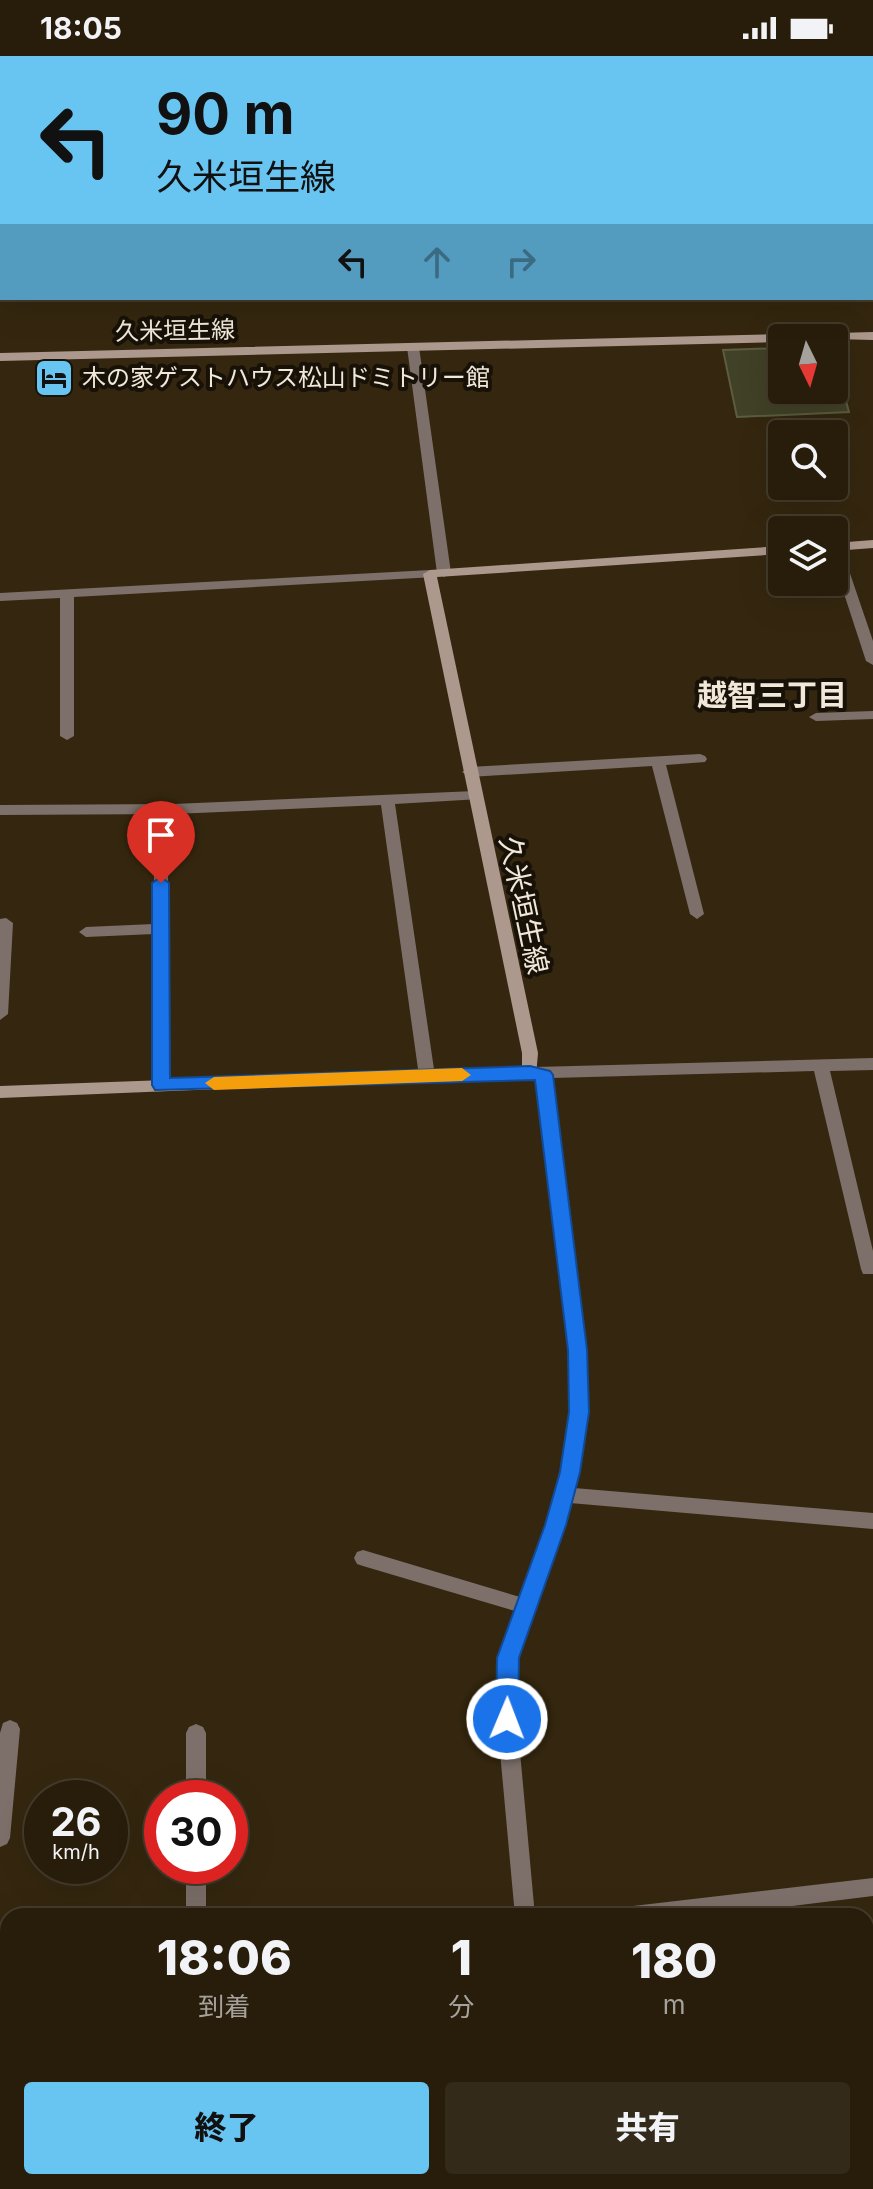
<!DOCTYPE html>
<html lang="ja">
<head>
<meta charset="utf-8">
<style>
	:root { --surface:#281d0b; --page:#342a19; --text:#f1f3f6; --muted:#a5a29d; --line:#443b2c; --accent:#68c4f0 }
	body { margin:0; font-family:Inter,"Noto Sans JP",sans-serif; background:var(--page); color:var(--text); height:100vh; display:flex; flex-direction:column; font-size:30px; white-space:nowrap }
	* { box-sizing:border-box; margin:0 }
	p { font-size:26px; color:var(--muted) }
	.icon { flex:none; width:44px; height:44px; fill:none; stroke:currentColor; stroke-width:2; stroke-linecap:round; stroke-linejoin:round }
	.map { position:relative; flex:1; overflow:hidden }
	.drawer { position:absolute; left:0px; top:1852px; width:874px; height:282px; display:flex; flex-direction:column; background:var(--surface); border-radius:24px 24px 0 0; box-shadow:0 8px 32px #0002,0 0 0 2px var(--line) }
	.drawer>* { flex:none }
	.hud { position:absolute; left:0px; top:0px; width:874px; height:244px; box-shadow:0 8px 32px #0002,0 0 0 2px var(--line); background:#68c4f0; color:#111; overflow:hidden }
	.needle { width:52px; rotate:175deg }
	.fabs { position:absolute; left:768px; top:268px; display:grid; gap:16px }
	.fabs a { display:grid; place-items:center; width:80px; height:80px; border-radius:8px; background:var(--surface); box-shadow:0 8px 32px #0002,0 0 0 2px var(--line); font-size:40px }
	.speed { position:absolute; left:24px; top:1724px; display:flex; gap:16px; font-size:40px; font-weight:700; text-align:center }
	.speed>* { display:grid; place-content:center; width:104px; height:104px; border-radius:50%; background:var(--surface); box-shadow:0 8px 32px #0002,0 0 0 2px var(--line); line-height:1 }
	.speed small { font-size:20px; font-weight:400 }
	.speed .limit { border:12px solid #d22; background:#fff; color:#111 }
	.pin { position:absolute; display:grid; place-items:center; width:68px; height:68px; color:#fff; margin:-82px -34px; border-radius:50% 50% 50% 0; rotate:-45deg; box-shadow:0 0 8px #0007 }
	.pin .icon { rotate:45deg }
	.me { position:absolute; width:88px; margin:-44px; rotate:1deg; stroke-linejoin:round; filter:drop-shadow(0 0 6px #0008) }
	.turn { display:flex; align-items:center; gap:28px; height:168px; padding:0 24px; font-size:36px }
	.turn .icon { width:104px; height:104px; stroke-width:2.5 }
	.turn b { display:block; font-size:56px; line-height:68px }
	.lanes { display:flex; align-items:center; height:76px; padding:0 24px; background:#0003; justify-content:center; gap:40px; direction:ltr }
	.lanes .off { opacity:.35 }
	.eta { display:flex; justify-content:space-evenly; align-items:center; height:136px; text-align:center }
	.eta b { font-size:48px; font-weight:800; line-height:56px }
	.primary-button { display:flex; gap:16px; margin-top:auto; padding:16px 24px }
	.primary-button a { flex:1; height:92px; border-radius:8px; background:var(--accent); color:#111; font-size:32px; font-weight:800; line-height:92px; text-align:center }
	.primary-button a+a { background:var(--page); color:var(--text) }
	.status { display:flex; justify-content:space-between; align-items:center; height:56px; padding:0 40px; background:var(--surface); direction:ltr }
	.status svg { height:22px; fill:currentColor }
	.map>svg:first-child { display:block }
	.building { fill:#414127; stroke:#5b5c40; stroke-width:2 }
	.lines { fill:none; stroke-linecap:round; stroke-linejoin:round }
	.street { fill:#7d706a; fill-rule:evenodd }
	.secondary { fill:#ad988d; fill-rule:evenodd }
	.route { fill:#1a73e8; stroke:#114b97; stroke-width:2 }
	.slow { fill:#f59e0b }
	.labels { text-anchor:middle; stroke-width:8; stroke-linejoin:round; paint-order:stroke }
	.far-street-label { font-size:24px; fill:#f1e8da; stroke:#171107 }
	.far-poi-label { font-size:24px; fill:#f1e8da; stroke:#171107; text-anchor:start }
	.street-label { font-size:28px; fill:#f1e8da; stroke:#171107 }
	.neighbourhood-label { font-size:30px; font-weight:bold; fill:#f1e8da; stroke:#171107 }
</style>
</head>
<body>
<div class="status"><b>18:05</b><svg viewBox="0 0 49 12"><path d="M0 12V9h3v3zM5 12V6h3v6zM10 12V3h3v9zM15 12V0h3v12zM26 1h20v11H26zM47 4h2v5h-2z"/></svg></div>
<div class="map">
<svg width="873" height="2133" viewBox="0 0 873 2133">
	<rect width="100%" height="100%" fill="#35270f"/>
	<path class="building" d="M782 292V334H834V301L849 356 737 361 723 294Z"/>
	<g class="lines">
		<path class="street" d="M134 0H144V2H134Z
			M344 0H354L355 2H345Z
			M872 149H873V155H872Z
			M0 159H2V165H0Z
			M413 287 419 291 451 517 444 521 437 517 407 291Z
			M834 487 841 491 873 585V609L866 605 834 507Z
			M430 514 437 518 435 521 74 541V680L67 684 60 680V542L0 545V537Z
			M873 655V663L816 665 809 661 816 657Z
			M700 698 705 700 707 703 705 706 666 709 704 858 697 863 690 858 652 710 469 721 462 716 469 711Z
			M475 735 482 740 480 743 395 748 435 1020 427 1026 419 1020 381 749 173 758 0 759V749L173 748Z
			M161 799 168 804 169 1029 161 1035 153 1029 154 878 86 881 79 876 86 871 154 868V804Z
			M6 862 13 867 8 958 0 964V863Z
			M873 1002V1014L830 1015 873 1195V1218H863L861 1213 814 1015 552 1022 586 1294 588 1356 574 1432 873 1457V1473L570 1447 517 1602V1663L535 1860H515L497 1663 499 1602 515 1555 363 1510 357 1508 354 1502 357 1496 363 1494 520 1541 546 1469 561 1416 570 1356 568 1294 537 1023 529 1021 527 1017 535 1011Z
			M10 1664 17 1667 20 1673 10 1782 7 1788 0 1791V1677L3 1667Z
			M196 1668 203 1671 206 1677V1742H186V1677L189 1671Z
			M186 1810H206V1860H186Z
			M873 1822V1840L712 1860H623L626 1853 633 1850Z
			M8 1900V1920L0 1921V1901Z
			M8 2079V2101L0 2102V2080Z
			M297 2126H319L318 2133H296Z"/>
		<path class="secondary" d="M873 276V284L795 282 801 278Z
			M782 278 788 282H782V286L0 305V297Z
			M873 484V492L834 495V487Z
			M782 490V498L437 521 538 997 536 1020 0 1042V1030L522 1011V997L423 518 430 514Z"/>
	</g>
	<path class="route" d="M161 821 169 827 170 1022 530 1010 550 1015 553 1019 587 1294 589 1356 580 1416 566 1469 519 1602 518 1663 514 1670 507 1673 499 1670 496 1663 497 1602 545 1469 560 1416 569 1356 568 1294 535 1024 155 1034 152 1029V827Z"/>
	<path class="slow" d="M462 1012 471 1019 462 1025 214 1034 205 1027 214 1021Z"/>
	<defs>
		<g id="hotel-square" transform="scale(2)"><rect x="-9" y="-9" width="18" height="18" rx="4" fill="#68c4f0" stroke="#171107"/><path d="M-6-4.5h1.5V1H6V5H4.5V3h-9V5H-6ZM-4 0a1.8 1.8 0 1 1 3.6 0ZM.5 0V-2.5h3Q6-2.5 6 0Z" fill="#111"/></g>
	</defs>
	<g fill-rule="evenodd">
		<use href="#hotel-square" x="54" y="322"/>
	</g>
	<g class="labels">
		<g class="far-street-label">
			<text transform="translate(175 275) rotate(-1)" y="8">久米垣生線</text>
		</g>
		<g class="far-poi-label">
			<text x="82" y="330">木の家ゲストハウス松山ドミトリー館</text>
		</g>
		<g class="street-label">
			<text transform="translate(524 849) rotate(78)" y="10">久米垣生線</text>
		</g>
		<g class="neighbourhood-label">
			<text x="772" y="650">越智三丁目</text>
		</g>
	</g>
</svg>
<div class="fabs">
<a><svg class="needle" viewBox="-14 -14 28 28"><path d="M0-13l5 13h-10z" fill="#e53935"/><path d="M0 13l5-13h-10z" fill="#a5a29d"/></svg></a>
<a><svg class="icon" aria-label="search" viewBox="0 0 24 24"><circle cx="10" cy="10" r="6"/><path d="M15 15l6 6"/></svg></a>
<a><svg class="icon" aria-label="layers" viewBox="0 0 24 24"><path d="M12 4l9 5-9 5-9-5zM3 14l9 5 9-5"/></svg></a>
</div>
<div class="speed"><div>26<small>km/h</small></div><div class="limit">30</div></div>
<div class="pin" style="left:161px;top:827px;background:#d93025"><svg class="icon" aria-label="arrive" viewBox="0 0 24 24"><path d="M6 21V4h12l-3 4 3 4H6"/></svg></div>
<svg class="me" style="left:507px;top:1663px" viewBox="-20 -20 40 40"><circle r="17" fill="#1a73e8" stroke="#fff" stroke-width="3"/><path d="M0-11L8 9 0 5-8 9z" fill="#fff"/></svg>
<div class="hud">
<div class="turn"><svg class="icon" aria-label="left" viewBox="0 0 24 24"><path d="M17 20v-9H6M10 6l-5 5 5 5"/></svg><div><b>90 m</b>久米垣生線</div></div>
<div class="lanes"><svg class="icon" aria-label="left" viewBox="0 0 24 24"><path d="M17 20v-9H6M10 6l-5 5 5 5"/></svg><svg class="icon off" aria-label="ahead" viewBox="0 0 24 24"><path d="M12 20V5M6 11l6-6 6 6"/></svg><svg class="icon off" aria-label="right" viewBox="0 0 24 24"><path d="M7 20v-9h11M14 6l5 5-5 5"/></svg></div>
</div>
<section class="drawer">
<div class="eta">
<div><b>18:06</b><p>到着</p></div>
<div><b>1</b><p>分</p></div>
<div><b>180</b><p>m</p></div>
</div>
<div class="primary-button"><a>終了</a><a>共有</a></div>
</section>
</div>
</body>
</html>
